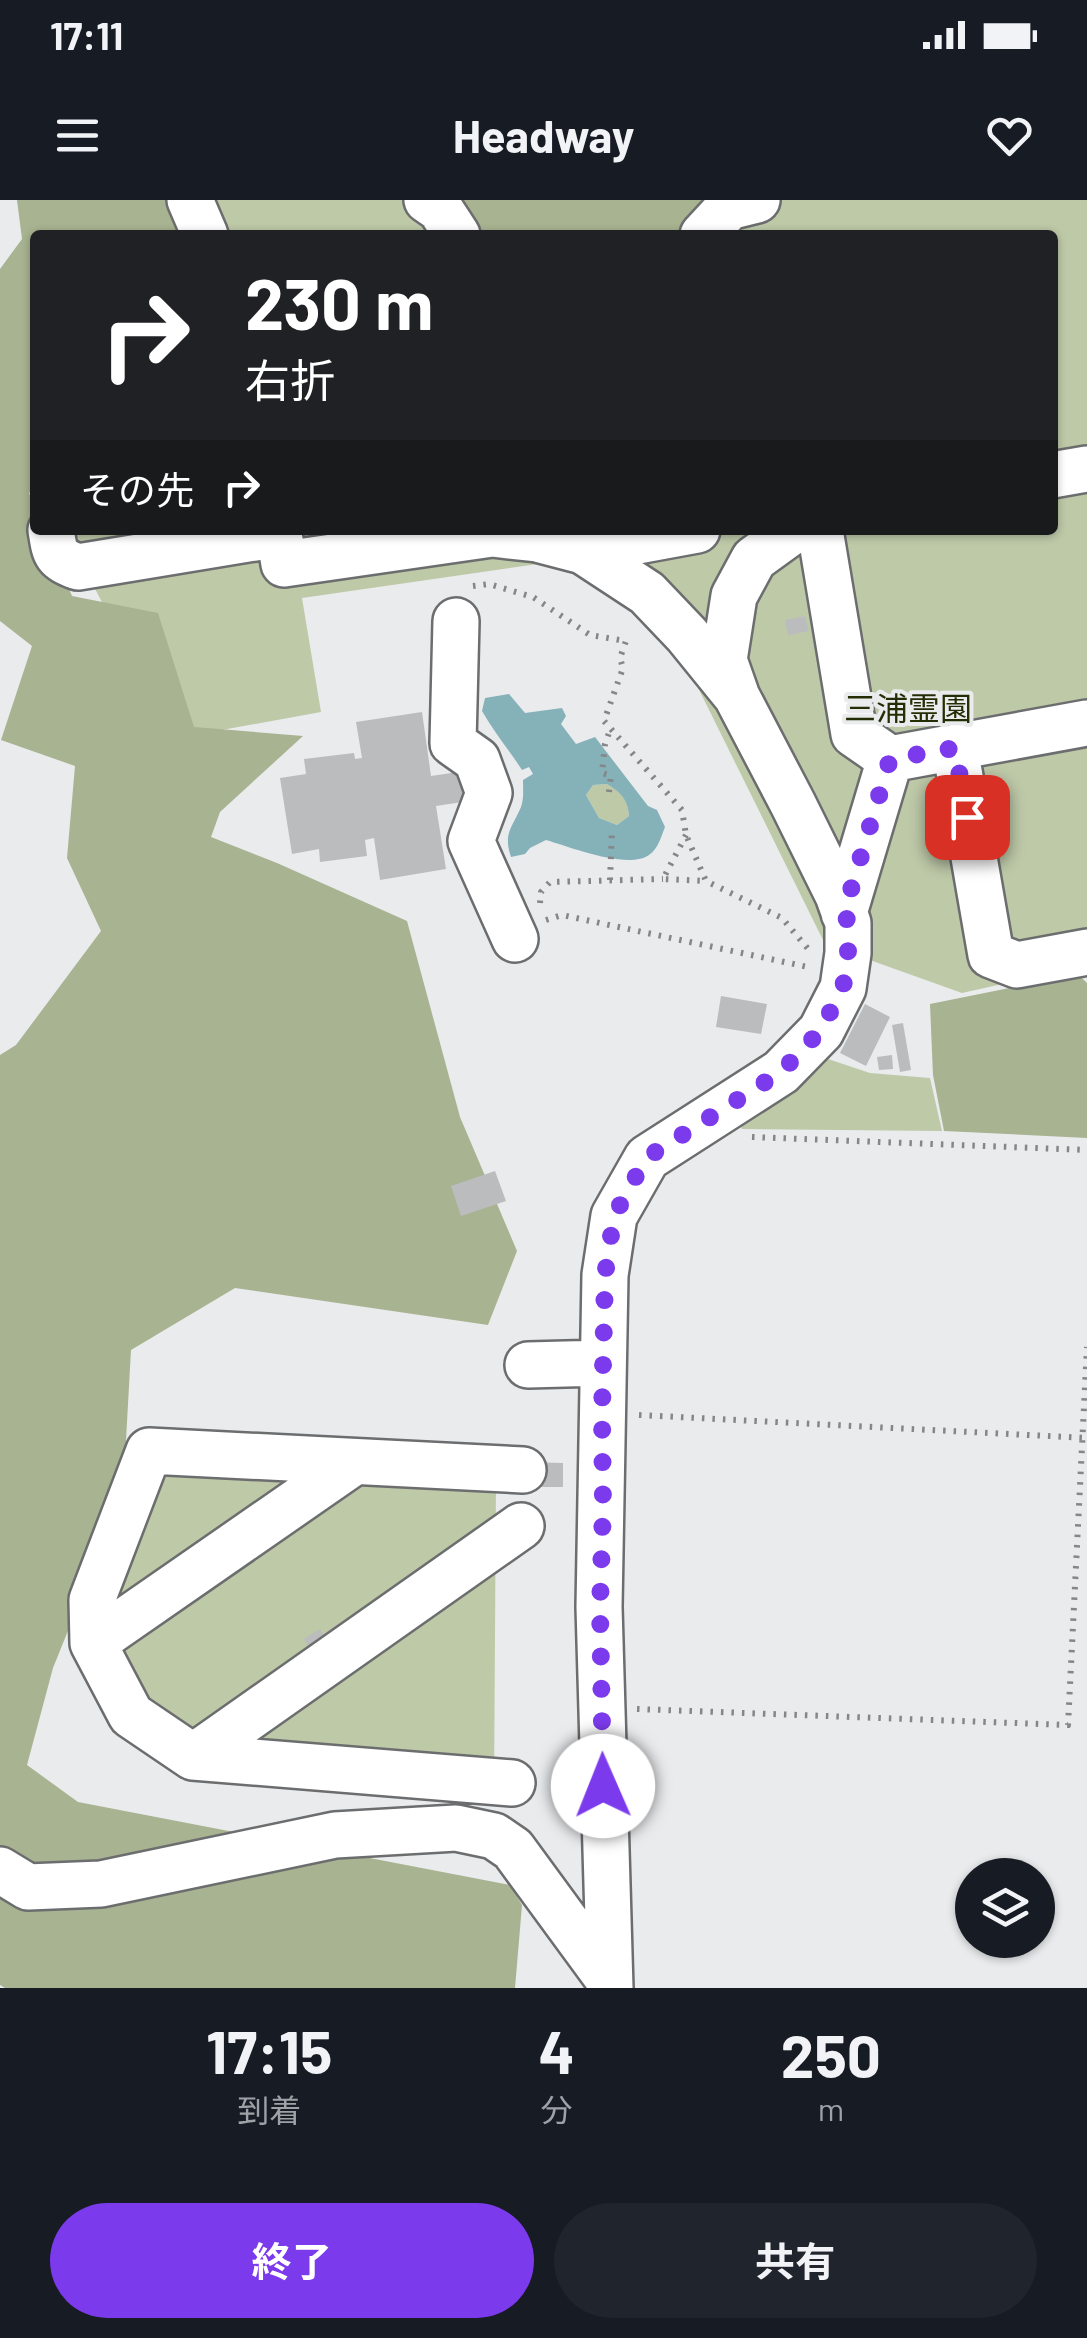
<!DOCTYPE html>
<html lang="ja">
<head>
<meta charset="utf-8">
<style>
	:root { --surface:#171b24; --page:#20242c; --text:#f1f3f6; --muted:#9ea1a6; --accent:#7c3aed }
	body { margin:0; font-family:Barlow,"Noto Sans JP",sans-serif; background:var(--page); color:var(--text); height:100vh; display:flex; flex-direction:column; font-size:38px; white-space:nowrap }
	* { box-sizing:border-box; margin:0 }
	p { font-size:32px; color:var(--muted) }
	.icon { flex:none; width:55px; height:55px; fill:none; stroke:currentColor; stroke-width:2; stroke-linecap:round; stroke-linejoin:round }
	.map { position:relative; height:1788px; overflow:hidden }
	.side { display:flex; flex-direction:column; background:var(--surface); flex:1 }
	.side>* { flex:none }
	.banner { position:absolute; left:30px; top:30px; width:1028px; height:305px; border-radius:10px; box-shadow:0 2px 8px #0004; background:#202124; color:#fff; overflow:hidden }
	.controls { position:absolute; left:955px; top:1658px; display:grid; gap:20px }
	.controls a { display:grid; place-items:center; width:100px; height:100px; border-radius:50%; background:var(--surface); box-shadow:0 2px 8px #0004; font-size:50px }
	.pin { position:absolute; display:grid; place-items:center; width:85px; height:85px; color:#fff; margin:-42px; border-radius:20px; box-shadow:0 5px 15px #0006 }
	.me { position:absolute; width:110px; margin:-55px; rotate:359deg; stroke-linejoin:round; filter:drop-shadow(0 0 8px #0008) }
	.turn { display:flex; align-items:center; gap:35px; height:210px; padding:0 50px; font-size:45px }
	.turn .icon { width:130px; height:130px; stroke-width:2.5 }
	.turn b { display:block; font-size:70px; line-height:85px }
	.then { display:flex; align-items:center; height:95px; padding:0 50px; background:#0003; gap:20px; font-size:38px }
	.eta { display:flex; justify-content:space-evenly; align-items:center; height:170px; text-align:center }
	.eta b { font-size:60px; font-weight:700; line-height:70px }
	.button { display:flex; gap:20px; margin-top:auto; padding:20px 50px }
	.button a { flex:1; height:115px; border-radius:60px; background:var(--accent); color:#fff; font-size:40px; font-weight:700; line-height:115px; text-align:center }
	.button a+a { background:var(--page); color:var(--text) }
	.status { display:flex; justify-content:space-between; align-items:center; height:70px; padding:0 50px; background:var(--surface); direction:ltr }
	.status svg { height:28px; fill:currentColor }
	header { display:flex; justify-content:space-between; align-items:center; height:130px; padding:0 50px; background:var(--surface); font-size:45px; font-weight:700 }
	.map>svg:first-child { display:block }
	.green { fill:#bec9a8 }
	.forest { fill:#a8b391 }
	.water { fill:#85b1b9; fill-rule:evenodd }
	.building { fill:#bbbcbe }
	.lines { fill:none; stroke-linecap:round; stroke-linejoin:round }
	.minor-casing { stroke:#6c6d6e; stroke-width:50 }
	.path { stroke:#858687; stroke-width:6; stroke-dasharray:2.5 8; stroke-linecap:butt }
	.minor { stroke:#fff; stroke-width:45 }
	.route { stroke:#7c3aed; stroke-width:18; stroke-dasharray:0 32.4 }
	.labels { text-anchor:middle; stroke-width:8; stroke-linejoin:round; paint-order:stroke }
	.park-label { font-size:32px; fill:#242e05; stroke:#eaebed }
</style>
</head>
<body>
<div class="status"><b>17:11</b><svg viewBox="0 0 49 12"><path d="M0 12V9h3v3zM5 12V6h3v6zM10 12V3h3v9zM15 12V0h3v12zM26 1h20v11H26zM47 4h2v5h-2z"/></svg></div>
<header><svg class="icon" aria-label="menu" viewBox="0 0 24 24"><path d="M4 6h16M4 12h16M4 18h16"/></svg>Headway<svg class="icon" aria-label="heart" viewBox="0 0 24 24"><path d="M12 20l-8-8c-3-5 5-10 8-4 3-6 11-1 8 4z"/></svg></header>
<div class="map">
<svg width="1087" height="1788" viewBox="0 0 1087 1788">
	<rect width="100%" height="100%" fill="#eaebed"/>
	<path class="green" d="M169 0H434L485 35H178Z
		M731 0H1087V775L1078 767 962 793 825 744 667 425 587 357 302 398 321 512 172 539 65 330H1052V35H693Z
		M607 584C622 592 628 600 629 616L617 625 599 618 586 595 593 585Z
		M828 859 870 873 930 878 942 931 742 929 739 922 793 881Z
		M160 1260 496 1277 494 1592 215 1573 83 1431Z"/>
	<path class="forest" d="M17 0H175L184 35H35V287L29 293 35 307V330H44L72 396 158 413 194 527 303 536 220 612 211 637 277 663 407 721 460 917 517 1051 488 1125 235 1088 131 1150 123 1294 53 1468 27 1565 78 1602 510 1685 522 1705 515 1788H5L0 1785V855L16 845 101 731 67 658 75 566 1 540 32 446 0 421V69L22 39Z
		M434 0H731L693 35H485Z
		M1078 774 1087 783V938L944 931 933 875 930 804Z"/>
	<path class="water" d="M509 494 525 513 562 508 566 516 561 524 576 544 595 537 648 606 657 610 665 627C661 637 658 649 649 655 628 670 570 647 546 640L530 648 525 654 511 657C503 633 512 628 521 607 524 599 523 589 523 580L533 574 529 567 522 570C509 550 494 532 482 511L485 498ZM607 584C621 592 628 600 629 616L617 625 599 618 586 595 593 585Z"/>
	<path class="building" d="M805 416 809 431 788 435 785 420Z
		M422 512 431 576 472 570 476 600 436 606 446 669 380 680 374 638 365 640 367 656 320 662 319 649 292 654 280 578 306 574 304 559 354 553 355 559 362 558 356 522Z
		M721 796 767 804 761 834 716 827Z
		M865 804 890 817 866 866 840 853Z
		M903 823 911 870 900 872 892 825Z
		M892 855 893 869 879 870 877 857Z
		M495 971 506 1001 461 1016 451 986Z
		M526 1262 563 1263V1287H525Z
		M320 1429 332 1450 316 1459 304 1439Z"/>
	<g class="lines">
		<g class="minor-casing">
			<path id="minor" d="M190 0 205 35
				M427 0 440 9 457 35
				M703 35 729 7 757 0
				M1052 275 1087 269
				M51 330C55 354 54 358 78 367L279 334 284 364 492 334 537 339 583 351 647 393 687 435 734 493
				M820 330 854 534 890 559 1087 523
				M583 351 697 330
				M456 421 453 543 477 560 489 593 471 641 515 739
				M955 548 991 755 1017 765 1087 752
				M844 713 890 559
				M528 1165 603 1163
				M93 1443 354 1262
				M193 1557 521 1326
				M512 1583 193 1557 131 1515 93 1443 92 1400 149 1251 523 1270
				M0 1670 28 1687 101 1684 335 1635 456 1628 494 1636 513 1649 609 1780
				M610 1788 599 1407 605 1075 614 1016 647 958 781 872 821 831 843 788 848 753V723L838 695 793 604 737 497 724 460 734 396 754 359 794 330"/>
		</g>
		<path class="path" d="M473 386 489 384 533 397 590 435 626 441 620 458 623 468 604 521 682 610 686 635 706 681 782 718 809 750
			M609 592 611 576 602 573 605 544 610 530
			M686 635 663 679 706 681
			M610 680 612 630
			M540 703 541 692 550 682 663 679
			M546 720 562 715 808 767
			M752 937 1087 950
			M639 1215 1087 1238
			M637 1509 1068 1525 1087 1147"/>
		<use href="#minor" class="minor"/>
	</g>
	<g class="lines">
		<path class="route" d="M603 1586 600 1407 603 1306 602 1213 605 1075 614 1016 646 958 781 872 820 831 843 788 848 753V722L844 713 890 559 955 548 967 617"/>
	</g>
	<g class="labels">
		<g class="park-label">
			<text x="908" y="520">三浦霊園</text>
		</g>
	</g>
</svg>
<div class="controls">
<a><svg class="icon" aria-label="layers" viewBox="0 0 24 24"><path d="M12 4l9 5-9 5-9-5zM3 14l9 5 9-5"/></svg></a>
</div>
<div class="pin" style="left:967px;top:617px;background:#d93025"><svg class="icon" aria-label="arrive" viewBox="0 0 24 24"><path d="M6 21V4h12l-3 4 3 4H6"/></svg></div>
<svg class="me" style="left:603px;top:1586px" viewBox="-20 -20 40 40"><circle r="19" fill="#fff"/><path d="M0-13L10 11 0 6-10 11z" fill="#7c3aed"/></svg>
<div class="banner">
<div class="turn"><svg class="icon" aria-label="right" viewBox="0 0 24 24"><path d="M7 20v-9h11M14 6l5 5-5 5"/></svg><div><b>230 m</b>右折</div></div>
<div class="then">その先<svg class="icon" aria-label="right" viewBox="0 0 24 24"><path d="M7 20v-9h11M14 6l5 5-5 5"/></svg></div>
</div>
</div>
<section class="side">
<div class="eta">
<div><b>17:15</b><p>到着</p></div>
<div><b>4</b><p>分</p></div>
<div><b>250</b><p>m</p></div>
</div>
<div class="button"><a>終了</a><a>共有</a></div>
</section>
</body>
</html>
